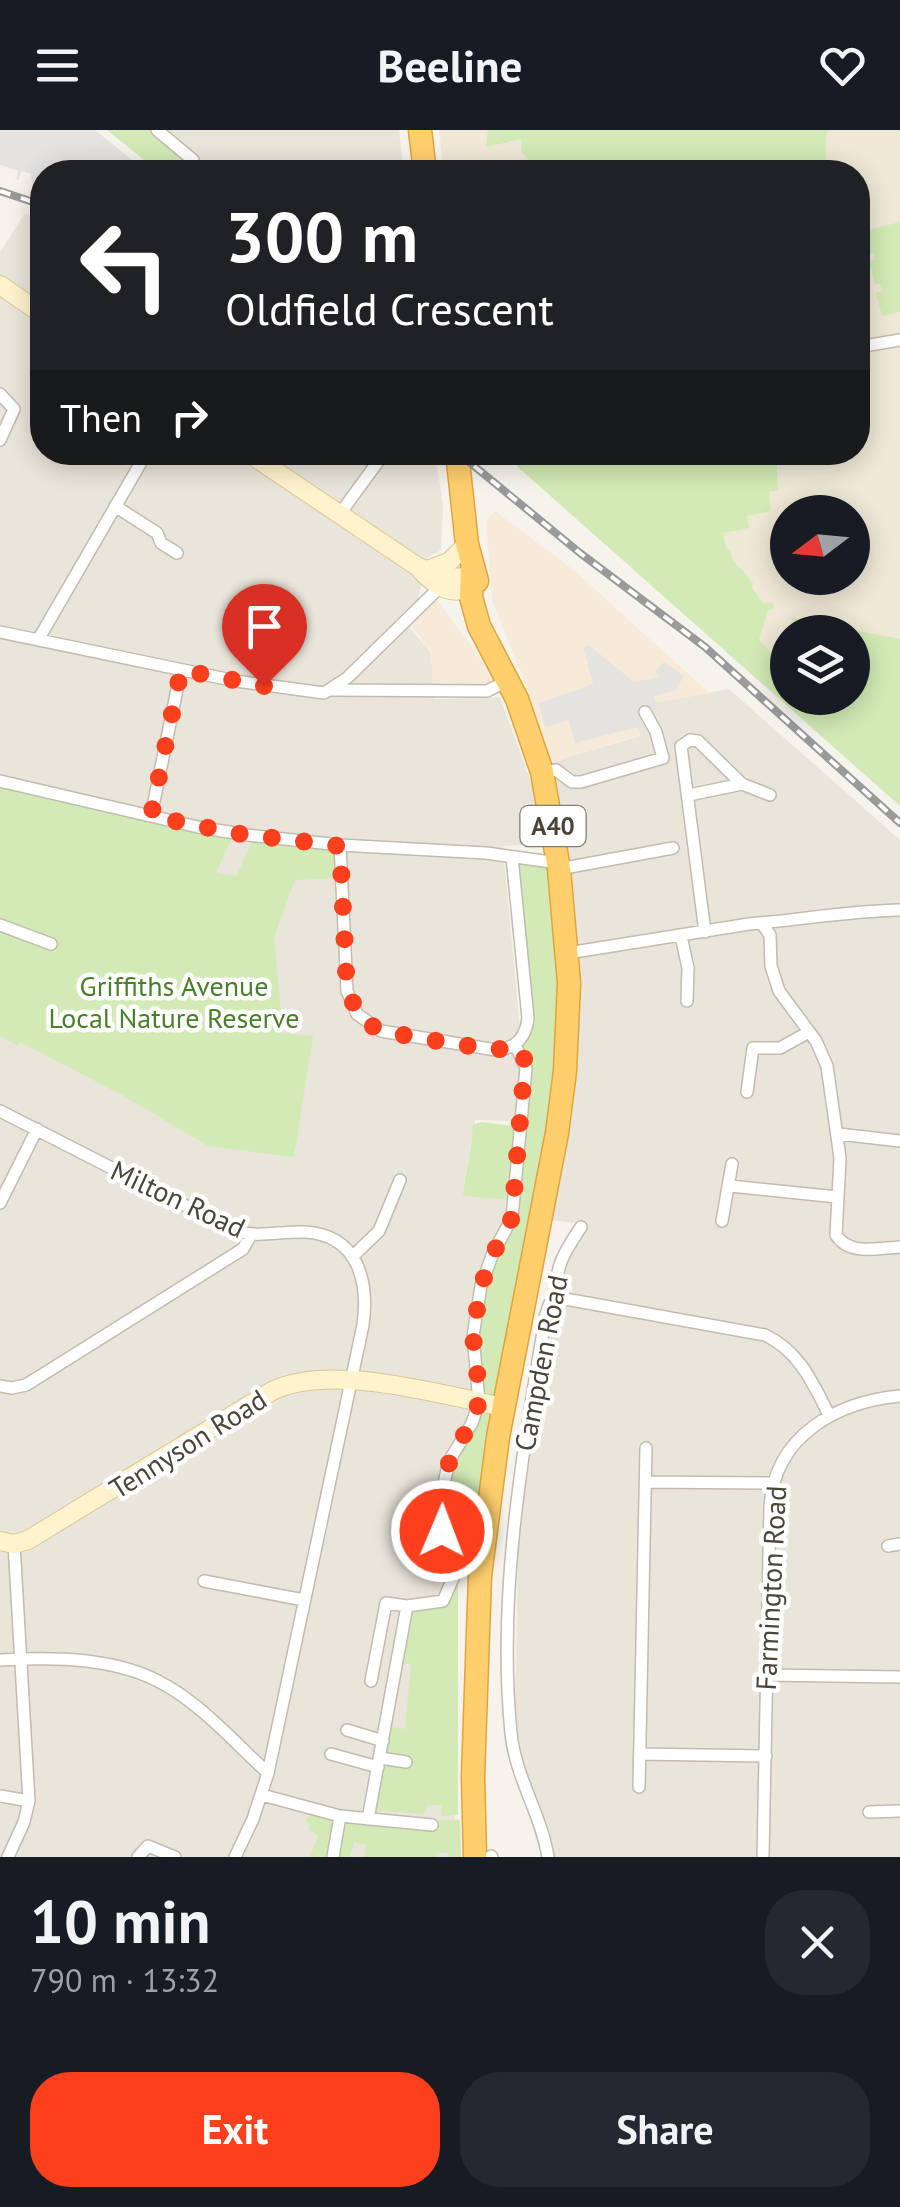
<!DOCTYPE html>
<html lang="en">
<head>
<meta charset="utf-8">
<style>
	:root { --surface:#171b24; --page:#242831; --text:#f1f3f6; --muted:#9ea1a6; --accent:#fc3f1d }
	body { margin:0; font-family:"PT Sans",sans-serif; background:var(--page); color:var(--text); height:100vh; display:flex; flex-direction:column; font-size:38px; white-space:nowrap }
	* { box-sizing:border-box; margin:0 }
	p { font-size:32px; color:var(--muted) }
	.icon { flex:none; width:55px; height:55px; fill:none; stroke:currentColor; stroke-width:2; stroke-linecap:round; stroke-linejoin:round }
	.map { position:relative; height:1727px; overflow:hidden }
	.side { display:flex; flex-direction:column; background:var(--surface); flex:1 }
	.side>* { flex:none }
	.banner { position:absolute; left:30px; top:30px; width:840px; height:305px; border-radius:40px; box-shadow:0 5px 25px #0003; background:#202124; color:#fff; overflow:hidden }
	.needle { width:65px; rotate:254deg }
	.fabs { position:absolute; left:770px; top:365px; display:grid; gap:20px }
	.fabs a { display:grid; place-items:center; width:100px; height:100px; border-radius:50%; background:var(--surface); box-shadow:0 5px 25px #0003; font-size:50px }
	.pin { position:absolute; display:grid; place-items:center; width:85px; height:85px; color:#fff; margin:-102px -42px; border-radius:50% 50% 50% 0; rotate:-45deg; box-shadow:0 0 10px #0007 }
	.pin .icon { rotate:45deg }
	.me { position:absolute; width:110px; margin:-55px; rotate:1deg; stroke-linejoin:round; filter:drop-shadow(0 0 8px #0008) }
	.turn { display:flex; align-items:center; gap:35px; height:210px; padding:0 30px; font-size:45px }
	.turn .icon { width:130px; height:130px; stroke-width:2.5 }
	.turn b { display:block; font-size:70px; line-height:85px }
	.then { display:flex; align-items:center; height:95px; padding:0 30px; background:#0003; gap:20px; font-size:38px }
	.round { display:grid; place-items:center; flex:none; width:105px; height:105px; border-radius:40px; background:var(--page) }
	.overview { display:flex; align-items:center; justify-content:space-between; height:170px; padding:0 30px }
	h1 { font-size:60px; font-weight:600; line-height:75px }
	.cta { display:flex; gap:20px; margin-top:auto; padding:20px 30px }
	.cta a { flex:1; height:115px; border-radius:40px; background:var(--accent); color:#fff; font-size:40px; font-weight:600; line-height:115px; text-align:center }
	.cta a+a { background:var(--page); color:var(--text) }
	header { display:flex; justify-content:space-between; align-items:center; height:130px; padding:0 30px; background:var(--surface); font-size:45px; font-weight:600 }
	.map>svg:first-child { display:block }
	.residential { fill:#eae5da }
	.commercial { fill:#f7ead8 }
	.education { fill:#efe8d6; fill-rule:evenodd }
	.green { fill:#d2eab5 }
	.parking { fill:#e5e3e0 }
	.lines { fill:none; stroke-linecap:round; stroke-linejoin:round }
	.street-casing { stroke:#c2bbae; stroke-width:14 }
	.secondary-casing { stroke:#d6c79b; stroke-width:20 }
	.highway-casing { stroke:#e0a43c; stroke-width:25 }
	.street { stroke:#fff; stroke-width:11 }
	.secondary { stroke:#fff3cd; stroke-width:18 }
	.highway { stroke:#ffcf6e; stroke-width:22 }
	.rail-casing { stroke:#9a9a9a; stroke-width:8 }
	.rail { stroke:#fff; stroke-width:4; stroke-dasharray:11; stroke-linecap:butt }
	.route { stroke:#fc3f1d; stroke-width:18; stroke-dasharray:0 32.4 }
	.labels { text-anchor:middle; stroke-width:9; stroke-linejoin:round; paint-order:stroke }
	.shield { fill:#fff; stroke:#817c74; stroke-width:2.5 }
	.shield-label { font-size:25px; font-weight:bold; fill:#4b4439 }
	.park-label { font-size:28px; fill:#4a7f2a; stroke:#fff }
	.street-label { font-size:28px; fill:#4b4439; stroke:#fff }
</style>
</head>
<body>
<header><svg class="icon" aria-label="menu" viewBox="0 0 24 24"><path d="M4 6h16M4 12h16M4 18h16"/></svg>Beeline<svg class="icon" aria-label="heart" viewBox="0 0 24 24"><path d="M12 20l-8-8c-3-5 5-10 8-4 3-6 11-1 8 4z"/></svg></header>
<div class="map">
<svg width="900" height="1727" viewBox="0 0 900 1727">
	<rect width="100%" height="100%" fill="#f6f3ec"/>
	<path class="residential" d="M157 0H399L404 42H193Z
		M25 83 42 91V322L435 323 443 375 441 420 427 428 418 470 401 487 431 523 434 569 500 567 535 663 543 713 503 716 520 900 508 909 522 943 514 991 475 990 464 1053V1066L512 1070 509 1087 491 1115 471 1182 468 1231 475 1259 471 1278 439 1352 436 1393 445 1447 455 1458V1689L460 1690 461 1727H0V122Z
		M729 559 900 710V1727H553L519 1616 515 1573 518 1419 522 1377 552 1185 567 1176 573 1157 564 1141 584 1094 551 1090 548 633 640 606 633 577Z"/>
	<path class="commercial" d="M495 381 575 441 709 563 634 577 640 605 548 633 526 555 492 470 486 391Z
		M436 469 481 529 493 554 433 555 431 523 409 492Z"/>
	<path class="education" d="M439 0H900V652L852 568V502H788L787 543 535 323 858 322V42H444ZM788 382H852V448H788Z"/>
	<path class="green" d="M107 0H157L193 30V42H159Z
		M488 0H831L826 2V33L816 35 818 42H529L527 28 521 22 522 9 486 17Z
		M900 92V182L882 186 876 163 882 161 880 154H875L869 131 875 130 874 124 869 125 864 101Z
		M502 323H776L778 360 769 362 771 381 747 386 749 398 723 403 726 419H730L732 429 753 453 752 458 763 473 772 472 774 478 768 481 759 509 787 541 788 568H852L853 534 856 526 853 523 852 502H788L793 487 843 502 850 499 900 509V676Z
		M0 651 234 703 216 743 236 746 255 706 340 715 341 748 295 750 274 807 283 903 313 906 294 1027 208 1016 122 965 20 912 17 916 0 906Z
		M512 727 558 733 569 853 480 1446H454L442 1401V1356L472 1293 475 1188 511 1070 463 1066C465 1042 472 1019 473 994L482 992 520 997 526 938 515 915 525 901Z
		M458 1452V1685L442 1686 441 1675H428L423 1684 375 1680 387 1603 391 1597 405 1599 411 1534 402 1533 412 1478 446 1476Z
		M312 1680 432 1695 441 1690H460L461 1727H448V1723L437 1722 436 1727H364L366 1715 354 1712 350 1727H310L318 1705 309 1700 311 1695 306 1692Z"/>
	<path class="parking" d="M0 0H95L147 42H42V57L32 53 31 44 22 41 18 50 16 49 18 41 0 35Z
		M589 515 634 552 660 547 655 541 664 532 684 546 675 561 654 566 658 579 652 581 657 598H634L575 613 569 590 545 597 539 573 593 554 583 517Z"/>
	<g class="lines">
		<g class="street-casing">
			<path id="street" d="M157 0 193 30
				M858 217 900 210
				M0 264 14 279 0 310
				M115 376 157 403 161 413 177 423
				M339 385 385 322
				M0 502 236 551 324 563 347 548 439 458
				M38 510 147 322
				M332 560 487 561 499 555 505 545
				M542 642 556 640 572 652H581L663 628 656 602 645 582
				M0 651 198 697 247 705 340 715 486 723 558 733
				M689 665 742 654
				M151 686 181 540
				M340 715 347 861 357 884 381 901 496 920C516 919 526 907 528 888L512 727
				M559 739 673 718
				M0 795 51 814
				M763 795 770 805 771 836 779 861 816 911 827 936 840 1028 836 1105C849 1126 878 1118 900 1117
				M705 802 681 616 690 610 698 611 742 654 770 665
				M681 806 688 838 687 871
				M568 823 749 794C798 790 849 781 900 780
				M747 962 753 918H780L809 902
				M0 981 235 1101C260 1108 280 1101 305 1102 358 1105 369 1151 363 1195L268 1643 253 1689 235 1727
				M839 1004 900 1011
				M730 1056 837 1067
				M0 1073 37 999
				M722 1091 732 1034
				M352 1127 379 1101 400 1050
				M560 1168 765 1205C799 1221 813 1253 829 1285
				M0 1256 12 1258 26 1255 243 1119 251 1105
				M646 1352 773 1353
				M888 1416 900 1414
				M454 1446 442 1401 441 1367 449 1331 472 1293 479 1272 473 1206 481 1156 493 1123 512 1088 526 938 515 915
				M204 1451 304 1470
				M0 1530C55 1527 119 1527 167 1556 205 1578 236 1614 268 1643
				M766 1545 900 1547
				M371 1551 386 1473 407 1476
				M347 1600 383 1611
				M331 1624 378 1637
				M640 1624 766 1626
				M380 1628 406 1632
				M639 1657 646 1318
				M262 1665 340 1686 432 1695
				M0 1666 29 1671
				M869 1682 900 1681
				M368 1689 407 1476 443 1471 454 1446
				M491 1726 492 1727
				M8 1727 24 1692 29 1671 14 1414
				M138 1727 148 1716 175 1727
				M333 1727 340 1686
				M548 1727C541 1684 515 1646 511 1603 497 1463 523 1321 546 1184L550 1173 560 1168C550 1142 567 1118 581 1097
				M763 1727 770 1376C775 1306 836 1272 900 1266"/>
		</g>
		<g class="secondary-casing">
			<path id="secondary" d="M0 155 42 184
				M247 322 418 437C434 456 455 471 477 452L471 447 447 448 418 437
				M430 439 449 432 467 414
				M0 1411 14 1414 28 1410 272 1261C330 1232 441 1265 504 1277"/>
		</g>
		<g class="highway-casing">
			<path id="highway" d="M420 0 425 42
				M457 322 467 414 477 451
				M472 439 471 467 479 496 517 569 542 642 559 739 569 853 565 941 557 1003 498 1307 480 1446 473 1646 475 1727"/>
		</g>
		<use href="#street" class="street"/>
		<use href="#secondary" class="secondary"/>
		<use href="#highway" class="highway"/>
		<g class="rail-casing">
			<path id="rail" d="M0 61 42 75
				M457 322 580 423 705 517 900 693"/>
		</g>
		<use href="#rail" class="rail"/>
	</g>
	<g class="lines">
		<path class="route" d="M264 556 181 540 151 686 234 703 340 716 347 861 362 890 381 901 431 910 496 920 515 915 525 930 512 1088 488 1133 478 1170 473 1218 480 1260 479 1272 472 1293 454 1320 445 1344 441 1367 442 1401"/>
	</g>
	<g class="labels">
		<rect class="shield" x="520.5" y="676" width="65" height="40" rx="8"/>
		<g class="shield-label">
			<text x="553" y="705">A40</text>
		</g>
		<g class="park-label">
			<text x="174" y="866">Griffiths Avenue<tspan x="174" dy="32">Local Nature Reserve</tspan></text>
		</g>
		<g class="street-label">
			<text transform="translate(178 1069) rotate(25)" y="10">Milton Road</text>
			<text transform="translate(541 1233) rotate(-79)" y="10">Campden Road</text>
			<text transform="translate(188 1314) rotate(-32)" y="10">Tennyson Road</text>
			<text transform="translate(771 1458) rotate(-87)" y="10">Farmington Road</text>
		</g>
	</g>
</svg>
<div class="fabs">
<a><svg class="needle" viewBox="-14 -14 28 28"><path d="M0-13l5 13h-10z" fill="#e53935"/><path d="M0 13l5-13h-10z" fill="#9ea1a6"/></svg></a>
<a><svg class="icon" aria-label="layers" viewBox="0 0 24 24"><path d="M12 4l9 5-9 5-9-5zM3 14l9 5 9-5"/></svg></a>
</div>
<div class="pin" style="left:264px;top:556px;background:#d93025"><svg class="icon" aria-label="arrive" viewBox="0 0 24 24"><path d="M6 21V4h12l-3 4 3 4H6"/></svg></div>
<svg class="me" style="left:442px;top:1401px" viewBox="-20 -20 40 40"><circle r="17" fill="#fc3f1d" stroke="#fff" stroke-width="3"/><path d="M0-11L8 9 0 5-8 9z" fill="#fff"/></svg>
<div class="banner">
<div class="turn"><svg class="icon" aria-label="left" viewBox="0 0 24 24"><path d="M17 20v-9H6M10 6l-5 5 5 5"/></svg><div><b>300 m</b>Oldfield Crescent</div></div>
<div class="then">Then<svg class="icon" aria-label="right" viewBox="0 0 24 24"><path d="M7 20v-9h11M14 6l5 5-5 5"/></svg></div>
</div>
</div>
<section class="side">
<div class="overview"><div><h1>10 min</h1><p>790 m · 13:32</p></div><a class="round"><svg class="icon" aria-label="close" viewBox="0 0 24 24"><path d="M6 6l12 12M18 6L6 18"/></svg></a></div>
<div class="cta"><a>Exit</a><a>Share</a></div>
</section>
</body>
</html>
